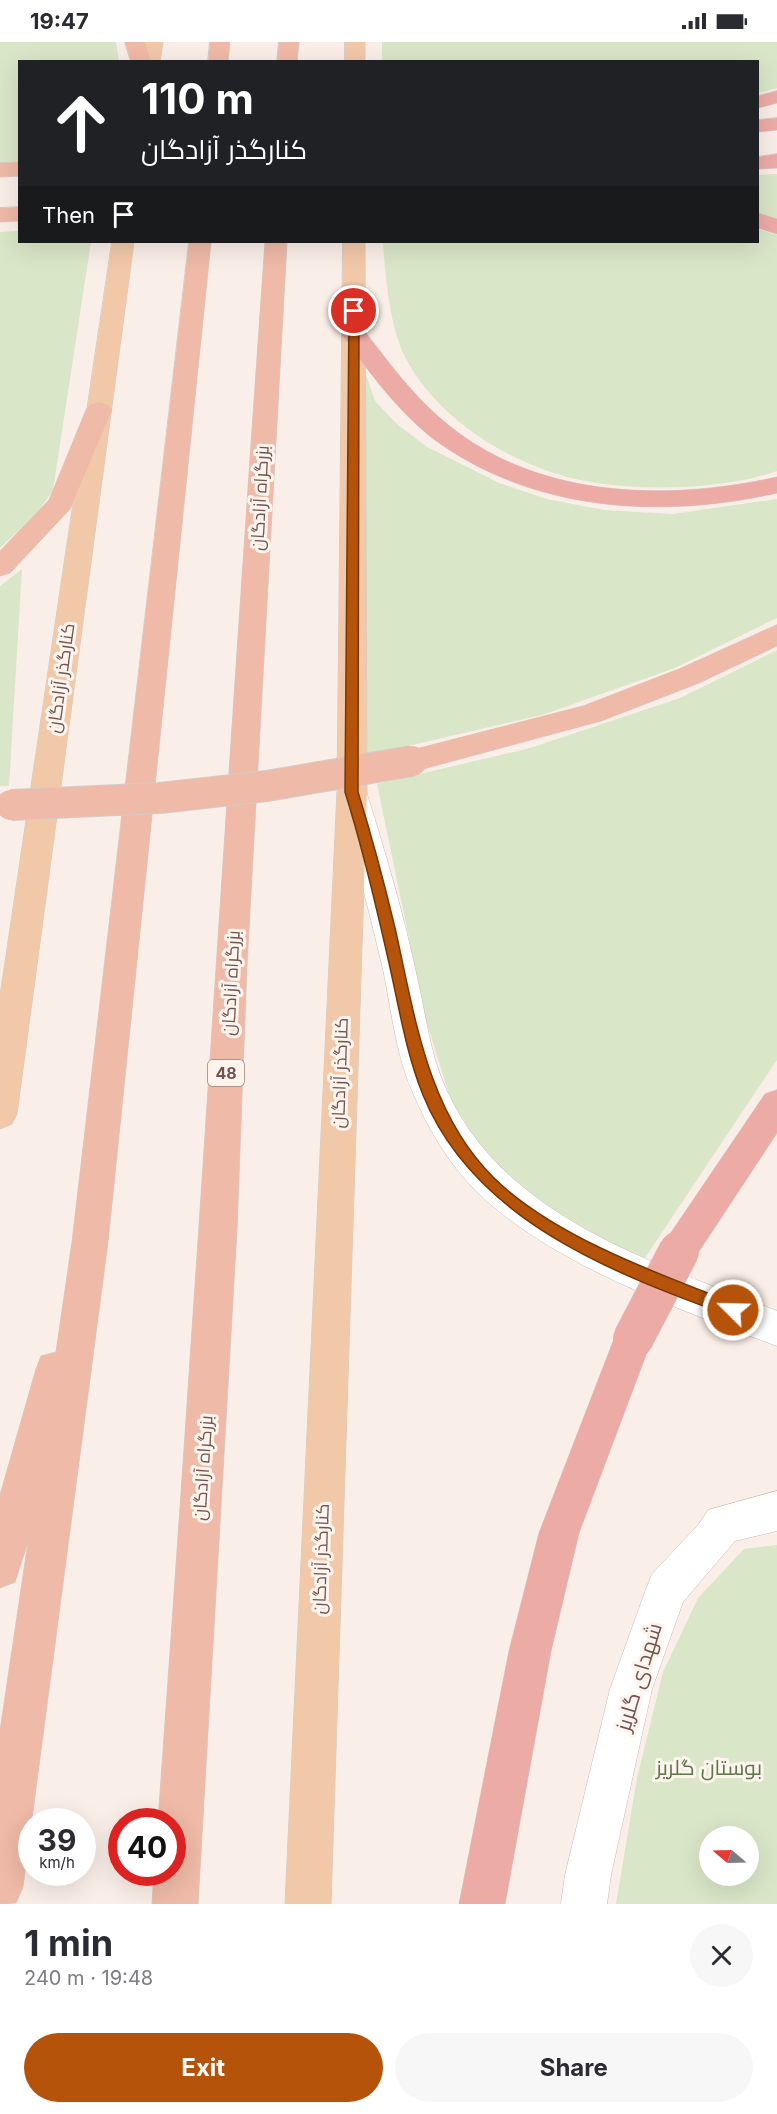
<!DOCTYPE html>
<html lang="en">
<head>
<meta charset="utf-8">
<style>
	:root { --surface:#fff; --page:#f7f7f7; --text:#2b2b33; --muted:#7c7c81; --accent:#b45309 }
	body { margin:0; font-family:Inter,Cairo,sans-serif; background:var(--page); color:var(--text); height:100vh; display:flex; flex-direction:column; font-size:22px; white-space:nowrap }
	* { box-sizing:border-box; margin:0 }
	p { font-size:20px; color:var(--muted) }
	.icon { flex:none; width:33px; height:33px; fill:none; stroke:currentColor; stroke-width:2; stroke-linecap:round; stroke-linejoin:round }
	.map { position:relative; height:1862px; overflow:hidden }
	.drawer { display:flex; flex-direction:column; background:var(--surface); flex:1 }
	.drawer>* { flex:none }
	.top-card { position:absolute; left:18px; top:18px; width:741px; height:183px; border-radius:0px; box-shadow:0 6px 24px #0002; background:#202124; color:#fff; overflow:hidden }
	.needle { width:39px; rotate:289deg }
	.tools { position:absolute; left:699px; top:1784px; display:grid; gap:12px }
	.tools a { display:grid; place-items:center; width:60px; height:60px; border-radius:50%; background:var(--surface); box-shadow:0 6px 24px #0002; font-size:30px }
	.speed { position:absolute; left:18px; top:1766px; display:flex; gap:12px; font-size:30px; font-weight:700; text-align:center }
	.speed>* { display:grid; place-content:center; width:78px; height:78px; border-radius:50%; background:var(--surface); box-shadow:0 6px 24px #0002; line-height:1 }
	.speed small { font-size:15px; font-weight:400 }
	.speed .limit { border:9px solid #d22; background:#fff; color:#111 }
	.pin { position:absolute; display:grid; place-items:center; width:51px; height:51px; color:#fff; margin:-26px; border:3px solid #fff; border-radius:50%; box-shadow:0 2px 6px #0007 }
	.me { position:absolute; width:66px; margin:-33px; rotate:293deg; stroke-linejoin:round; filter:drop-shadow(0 0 4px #0008) }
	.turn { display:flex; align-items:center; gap:21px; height:126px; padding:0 24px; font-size:27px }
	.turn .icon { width:78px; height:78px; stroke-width:2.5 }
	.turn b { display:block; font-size:42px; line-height:51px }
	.then { display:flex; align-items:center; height:57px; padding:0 24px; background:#0003; gap:12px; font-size:22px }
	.round { display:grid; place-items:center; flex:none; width:63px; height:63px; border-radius:32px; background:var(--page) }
	.overview { display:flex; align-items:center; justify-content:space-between; height:102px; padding:0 24px }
	h1 { font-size:36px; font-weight:700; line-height:45px }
	.cta { display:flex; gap:12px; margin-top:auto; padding:12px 24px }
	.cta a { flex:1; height:69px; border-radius:36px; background:var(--accent); color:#fff; font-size:24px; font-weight:700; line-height:69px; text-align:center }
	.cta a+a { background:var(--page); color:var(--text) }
	.status { display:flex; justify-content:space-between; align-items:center; height:42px; padding:0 30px; background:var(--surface); direction:ltr }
	.status svg { height:16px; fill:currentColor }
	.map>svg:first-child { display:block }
	.green { fill:#dae6c8; fill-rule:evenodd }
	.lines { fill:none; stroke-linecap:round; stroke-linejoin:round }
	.tertiary-casing { stroke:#cdb8b2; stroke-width:1 }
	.primary-casing { stroke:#d4ccca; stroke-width:1 }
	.trunk-casing { stroke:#d4ccca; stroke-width:1 }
	.motorway-casing { stroke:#d4ccca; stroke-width:1 }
	.tertiary { fill:#fff; fill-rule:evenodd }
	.primary { fill:#f1c8a8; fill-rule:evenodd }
	.trunk { fill:#efbaa7; fill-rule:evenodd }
	.motorway { fill:#edaba6; fill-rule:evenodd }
	.trunk-bridge-casing { stroke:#d4ccca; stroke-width:32; stroke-linecap:butt }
	.motorway-bridge-casing { stroke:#d4ccca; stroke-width:41; stroke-linecap:butt }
	.trunk-bridge { stroke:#efbaa7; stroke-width:30 }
	.motorway-bridge { stroke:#edaba6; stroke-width:40 }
	.route { fill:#b45309; stroke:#753606; stroke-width:1.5 }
	.labels { text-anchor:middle; stroke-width:6; stroke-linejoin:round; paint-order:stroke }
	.shield { fill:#fdf4ee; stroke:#9b847f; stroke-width:1.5 }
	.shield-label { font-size:16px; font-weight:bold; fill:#71544f }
	.street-label { font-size:18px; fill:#71544f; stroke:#fdf4ee }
	.near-street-label { font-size:21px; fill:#71544f; stroke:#fdf4ee }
	.near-park-label { font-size:21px; fill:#5e7648; stroke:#fdf4ee }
</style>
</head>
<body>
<div class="status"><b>19:47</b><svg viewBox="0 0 49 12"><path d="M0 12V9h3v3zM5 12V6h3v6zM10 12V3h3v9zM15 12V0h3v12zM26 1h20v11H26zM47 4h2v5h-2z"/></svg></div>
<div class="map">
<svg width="777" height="1862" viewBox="0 0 777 1862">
	<rect width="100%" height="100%" fill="#faefe8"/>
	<path class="green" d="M0 0H116L119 19 20 20 19 119 0 120Z
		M382 0H777V46L758 51V20L382 19Z
		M777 132V178L758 171V133Z
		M758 187 777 193V429C718 450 617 451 557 432 496 413 435 372 405 315 390 285 385 234 383 200H758Z
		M19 189 20 200H91L53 448 37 471 0 506V190Z
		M365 329 375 359 397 382 427 405 499 441 547 457 604 468 672 472 777 457V576L675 626 545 672 365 714Z
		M22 527 9 744H0V544Z
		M777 608V1018L639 1225 558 1180 483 1109 450 1056 426 978 377 742 530 706 680 656Z
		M777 1503V1862H616L637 1736 663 1630 698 1556 744 1507ZM710 1794H748V1833H710Z"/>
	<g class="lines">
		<g class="tertiary-casing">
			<path id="tertiary" d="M352 741 363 744 367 752C386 812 404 874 417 935 426 973 430 1014 447 1049 506 1177 656 1221 777 1269V1304C681 1268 550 1222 476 1149 449 1122 428 1087 413 1051 396 1013 392 972 384 932 370 871 354 811 337 752L341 744Z
				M777 1449V1489L735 1499 683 1560 652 1647 611 1833 607 1862H561L565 1833 610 1647 646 1547 652 1532 699 1482 708 1468Z"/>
		</g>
		<g class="primary-casing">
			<path id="primary" d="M143 0H163L160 20H140Z
				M345 0H365V20H345Z
				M112 200H134L17 1072 12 1082 0 1087V954Z
				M343 200H365L367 750 331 1862H285L337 750Z"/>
		</g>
		<g class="trunk-casing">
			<path id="trunk" d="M125 0H145L151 20H131Z
				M210 0H230L228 20H208Z
				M279 0H299L297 20H277Z
				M20 120V134L0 135V121Z
				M20 165V179L0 180V166Z
				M189 200H211L108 1200 23 1845 16 1861 0 1862V1689L28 1500 15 1540 0 1546V1453L36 1327 41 1314 56 1310 72 1200Z
				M265 200H287L247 923 237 1187 198 1862H152L154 1830H172V1779H158C196 1253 228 726 265 200Z
				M99 360 108 363 112 368 70 467 10 531 0 534V509L49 458 86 368 90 363Z
				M777 583V604L699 641 601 679 412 730 401 727 397 719 401 711 412 708 583 664 679 627Z"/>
		</g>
		<g class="motorway-casing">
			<path id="motorway" d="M777 49V61L758 66V54Z
				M777 76V88L758 90V78Z
				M777 112V126L758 127V115Z
				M758 171 777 177V192L758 186Z
				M354 285 363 287C387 318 410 350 440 376 532 457 664 460 777 435V451C662 477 534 470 435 398 399 371 368 329 342 292L345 287Z
				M777 1048V1091L692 1220 679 1225 666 1220 661 1209 666 1198 765 1052Z
				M633 1280 646 1285 652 1297 579 1491 551 1609 505 1862H459L509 1609 539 1491 614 1297 620 1285Z"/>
		</g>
		<use href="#tertiary" class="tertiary"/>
		<use href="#primary" class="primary"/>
		<use href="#trunk" class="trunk"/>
		<use href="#motorway" class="motorway"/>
		<g class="trunk-bridge-casing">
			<path id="trunk-bridge" d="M11 763 160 756 267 744 412 719"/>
		</g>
		<g class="motorway-bridge-casing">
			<path id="motorway-bridge" d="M633 1297 679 1209"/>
		</g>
		<use href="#trunk-bridge" class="trunk-bridge"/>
		<use href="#motorway-bridge" class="motorway-bridge"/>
	</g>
	<path class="route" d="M354 266 359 269 358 750C372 795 384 840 395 886 415 974 427 1070 494 1136 554 1195 661 1233 739 1263L741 1268 739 1273 733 1275C615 1232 474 1179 423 1053 406 1011 399 965 389 921 376 863 363 807 345 750L349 269Z"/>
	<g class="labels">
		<rect class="shield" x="208" y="1018" width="36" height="26" rx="4.5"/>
		<g class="shield-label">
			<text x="226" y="1037">48</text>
		</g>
		<g class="street-label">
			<text transform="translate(260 456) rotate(-87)" y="6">بزرگراه آزادگان</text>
			<text transform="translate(61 636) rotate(-82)" y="6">کنارگذر آزادگان</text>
			<text transform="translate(231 941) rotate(-87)" y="6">بزرگراه آزادگان</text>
			<text transform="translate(340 1031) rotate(-88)" y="6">کنارگذر آزادگان</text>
			<text transform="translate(203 1426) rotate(-86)" y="6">بزرگراه آزادگان</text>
			<text transform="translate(321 1517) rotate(-88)" y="6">کنارگذر آزادگان</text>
		</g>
		<g class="near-street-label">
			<text transform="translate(639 1635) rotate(-73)" y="7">شهدای گلریز</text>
		</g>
		<g class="near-park-label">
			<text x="709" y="1733">بوستان گلریز</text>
		</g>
	</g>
</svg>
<div class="tools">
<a><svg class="needle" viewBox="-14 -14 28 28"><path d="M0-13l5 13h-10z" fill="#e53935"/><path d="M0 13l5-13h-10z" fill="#7c7c81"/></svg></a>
</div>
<div class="speed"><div>39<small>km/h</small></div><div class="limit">40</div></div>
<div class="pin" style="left:354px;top:269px;background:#d93025"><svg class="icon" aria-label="arrive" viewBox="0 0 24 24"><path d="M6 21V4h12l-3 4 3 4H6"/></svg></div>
<svg class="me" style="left:733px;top:1268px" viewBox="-20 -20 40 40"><circle r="17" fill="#b45309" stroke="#fff" stroke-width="3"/><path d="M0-11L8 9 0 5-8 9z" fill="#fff"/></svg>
<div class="top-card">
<div class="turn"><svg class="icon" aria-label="ahead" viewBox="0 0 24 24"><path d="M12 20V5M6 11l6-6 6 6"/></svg><div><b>110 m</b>کنارگذر آزادگان</div></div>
<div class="then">Then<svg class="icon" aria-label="arrive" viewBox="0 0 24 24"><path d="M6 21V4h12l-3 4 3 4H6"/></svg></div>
</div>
</div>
<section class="drawer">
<div class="overview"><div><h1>1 min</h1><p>240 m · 19:48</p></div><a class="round"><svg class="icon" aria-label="close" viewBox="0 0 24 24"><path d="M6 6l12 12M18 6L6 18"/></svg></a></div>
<div class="cta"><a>Exit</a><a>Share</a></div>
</section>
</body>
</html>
